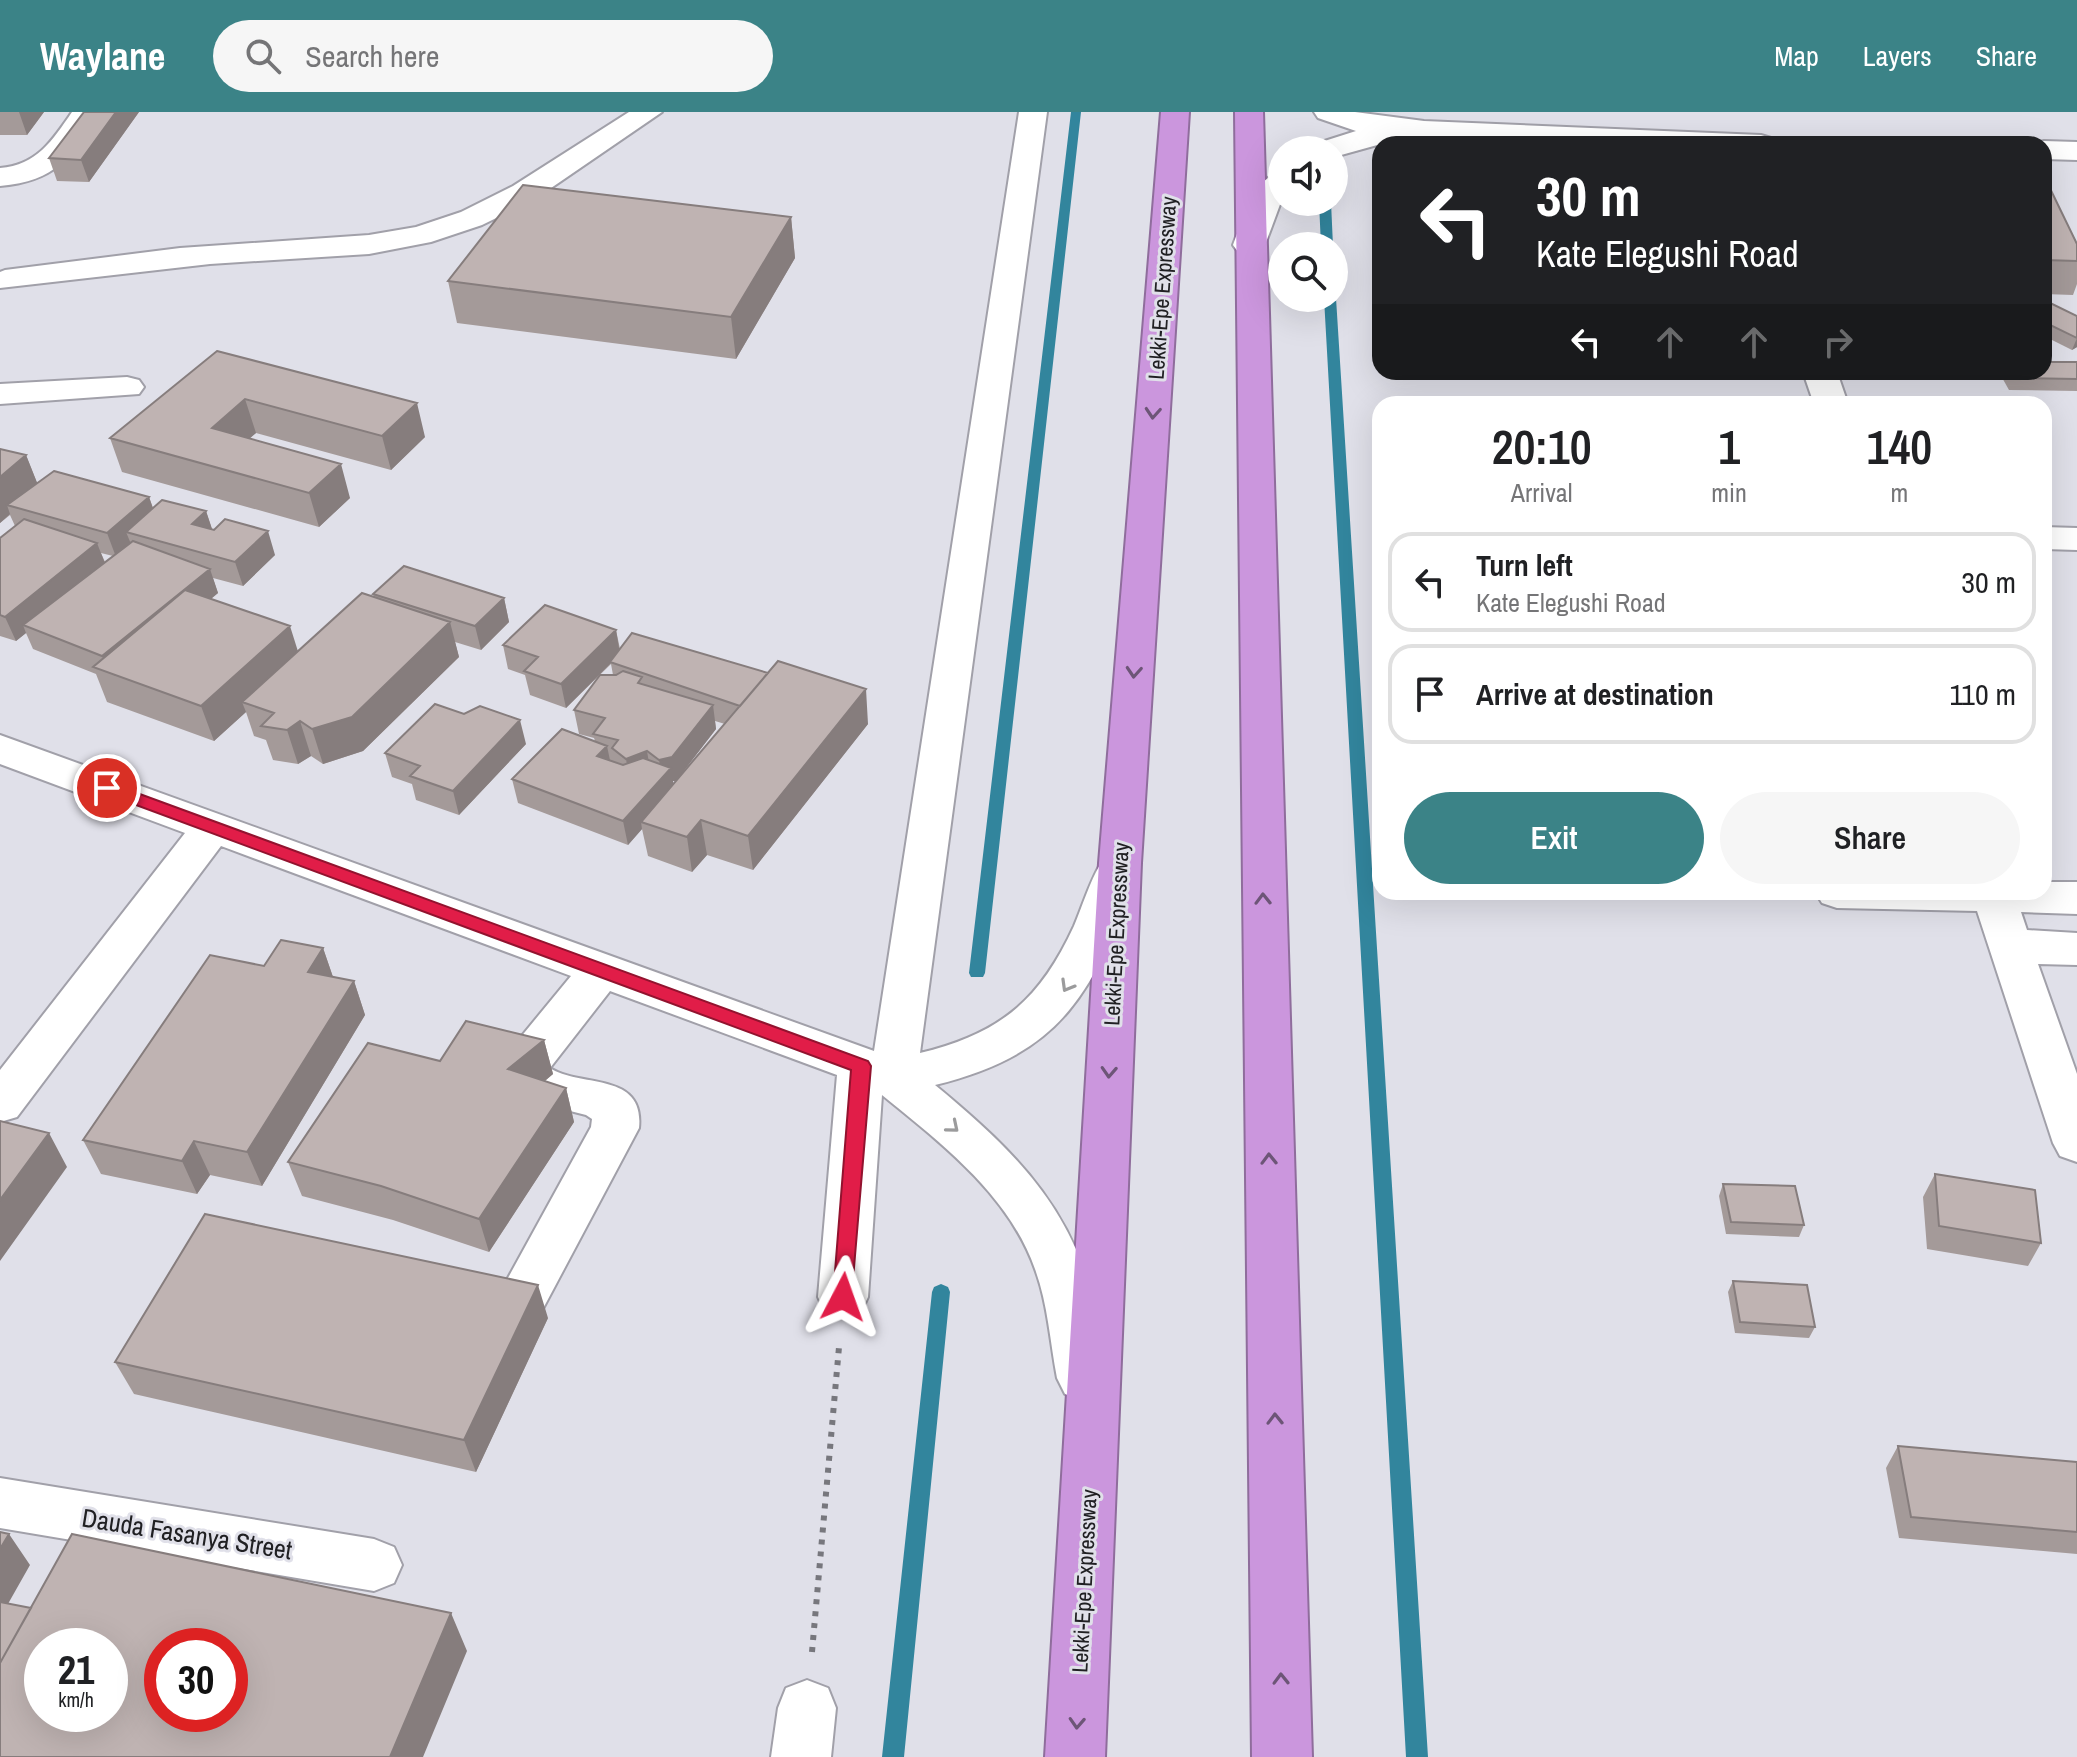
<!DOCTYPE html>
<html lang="en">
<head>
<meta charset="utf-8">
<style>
	:root { --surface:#fff; --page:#f6f6f6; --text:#202124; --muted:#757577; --line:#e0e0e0; --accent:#3b8387 }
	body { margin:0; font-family:"Archivo Narrow",sans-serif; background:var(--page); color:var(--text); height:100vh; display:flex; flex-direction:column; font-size:30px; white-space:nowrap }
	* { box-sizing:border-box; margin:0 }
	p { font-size:26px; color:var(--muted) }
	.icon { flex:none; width:44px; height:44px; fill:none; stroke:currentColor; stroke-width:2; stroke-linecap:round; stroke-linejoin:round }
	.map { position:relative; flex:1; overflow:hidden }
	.side { position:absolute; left:1372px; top:284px; width:680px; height:504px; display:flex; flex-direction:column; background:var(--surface); border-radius:24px; box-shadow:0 8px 32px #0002 }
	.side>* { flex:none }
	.top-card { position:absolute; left:1372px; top:24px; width:680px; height:244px; border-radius:24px; box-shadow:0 8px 32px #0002; background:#202124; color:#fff; overflow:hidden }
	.buttons { position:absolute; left:1268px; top:24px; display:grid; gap:16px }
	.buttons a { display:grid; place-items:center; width:80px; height:80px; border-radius:50%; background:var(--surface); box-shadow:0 8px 32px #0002; font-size:40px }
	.speed { position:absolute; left:24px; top:1516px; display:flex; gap:16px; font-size:40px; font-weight:700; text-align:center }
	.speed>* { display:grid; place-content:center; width:104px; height:104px; border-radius:50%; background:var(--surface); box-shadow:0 8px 32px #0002; line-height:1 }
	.speed small { font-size:20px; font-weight:400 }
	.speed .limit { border:12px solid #d22; background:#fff; color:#111 }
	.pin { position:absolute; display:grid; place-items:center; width:68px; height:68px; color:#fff; margin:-34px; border:4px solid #fff; border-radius:50%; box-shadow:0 2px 8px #0007 }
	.me { position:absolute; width:88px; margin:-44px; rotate:4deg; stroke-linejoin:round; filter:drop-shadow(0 0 6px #0008) }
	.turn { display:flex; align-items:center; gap:28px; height:168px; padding:0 32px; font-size:36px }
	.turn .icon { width:104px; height:104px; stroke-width:2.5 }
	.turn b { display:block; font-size:56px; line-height:68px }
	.lanes { display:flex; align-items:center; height:76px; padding:0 32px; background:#0003; justify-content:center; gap:40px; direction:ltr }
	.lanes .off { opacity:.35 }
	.eta { display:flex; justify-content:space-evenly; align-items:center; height:136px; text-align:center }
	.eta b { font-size:48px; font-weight:600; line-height:56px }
	.primary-button { display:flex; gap:16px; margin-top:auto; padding:16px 32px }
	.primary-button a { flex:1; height:92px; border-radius:48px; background:var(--accent); color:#fff; font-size:32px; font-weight:600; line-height:92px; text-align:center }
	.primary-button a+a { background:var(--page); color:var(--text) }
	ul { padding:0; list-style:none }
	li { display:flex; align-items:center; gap:24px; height:100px; margin:0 16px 12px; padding:0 16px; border:4px solid var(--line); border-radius:24px }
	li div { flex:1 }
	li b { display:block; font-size:30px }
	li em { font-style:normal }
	header { display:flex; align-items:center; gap:48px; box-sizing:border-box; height:112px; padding:0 40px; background:var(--accent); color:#fff }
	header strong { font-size:38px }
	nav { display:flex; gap:44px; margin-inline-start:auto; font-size:28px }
	.search { width:560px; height:72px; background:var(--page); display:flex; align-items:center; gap:20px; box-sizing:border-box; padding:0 28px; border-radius:44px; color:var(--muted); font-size:30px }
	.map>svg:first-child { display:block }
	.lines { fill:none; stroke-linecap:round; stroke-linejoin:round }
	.stream { fill:#32859d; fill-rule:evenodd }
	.minor-casing { stroke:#a1a0a9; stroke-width:4 }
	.highway-casing { stroke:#8f6d9c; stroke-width:4 }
	.path { stroke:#77777d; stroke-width:6; stroke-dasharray:5 7; stroke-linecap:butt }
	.minor { fill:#fff; fill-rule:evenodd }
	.highway { fill:#cb96dd; fill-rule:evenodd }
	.wall { fill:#a49a99; fill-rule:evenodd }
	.shaded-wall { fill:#867d7d }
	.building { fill:#bfb3b2; stroke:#867d7d; stroke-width:2; fill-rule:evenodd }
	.oneway { stroke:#6d5577 }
	.oneway2 { stroke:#9b9b9c }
	.route { fill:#e11d48; stroke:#92132f; stroke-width:2 }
	.labels { text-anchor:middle; stroke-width:6; stroke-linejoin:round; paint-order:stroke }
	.street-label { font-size:22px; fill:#202023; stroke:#e0e0e9 }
	.near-street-label { font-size:26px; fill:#202023; stroke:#e0e0e9 }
</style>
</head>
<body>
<header>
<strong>Waylane</strong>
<div class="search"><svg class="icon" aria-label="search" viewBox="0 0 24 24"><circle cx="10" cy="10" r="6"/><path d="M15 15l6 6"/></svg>Search here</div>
<nav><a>Map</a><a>Layers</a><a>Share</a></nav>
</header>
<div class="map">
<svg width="2077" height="1645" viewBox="0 0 2077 1645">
	<rect width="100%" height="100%" fill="#e0e0e9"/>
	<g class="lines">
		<path class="stream" d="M1071 0H1081L985 861 983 865H971L969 861Z
			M1319 90H1331L1333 134H1321Z
			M1334 183 1336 186 1428 1645H1406L1324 186H1334Z
			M941 1172 948 1175 950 1180 904 1645H882L932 1180 934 1175Z"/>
		<g class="minor-casing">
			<path id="minor" d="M72 0H100C71 45 57 69 0 74V56C37 53 52 29 72 0Z
				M629 0H662L535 87 482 113 431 130 369 142 210 152 0 176V160L5 158 180 136 369 123 416 115 461 100 513 74Z
				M1019 0H1047L920 941C1000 922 1040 888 1074 814 1083 793 1089 771 1101 751L1116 747 1131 751 1137 762C1093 879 1065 941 935 973 1020 1043 1080 1104 1100 1217 1104 1240 1112 1260 1101 1282L1083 1289 1065 1282 1057 1266C1050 1230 1048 1192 1035 1157 1009 1083 941 1031 882 983L868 1185 861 1200 843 1206 825 1200 818 1185 837 963 610 879 550 956C580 976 645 959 639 1016L538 1206 494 1221 465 1212 458 1197 465 1182 483 1175H503L591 1015 592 1007 586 1003 519 986 504 956 520 926 571 864 221 734 17 1005 0 1010V958L185 721 0 652V623L874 939Z
				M1314 0H1355L1424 9 1761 23 1771 26 1776 32H1551L1406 25 1334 45V38H1310L1315 32 1356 19 1318 6Z
				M2044 29 2077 30V48L2044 47V32H2033Z
				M1282 59V87L1265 133 1260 140H1238L1233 133C1243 107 1252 67 1282 59Z
				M1803 260H1837L1848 292H1814Z
				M127 265 139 268 144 275 139 282 0 292V272Z
				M2044 415 2077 416V438L2044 437Z
				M2044 770H2077V802L2021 800 2027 818 2077 821V853L2038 852 2077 962V1050L2060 1044 2053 1031 1977 799 1837 796 1822 791 1815 780H2044Z
				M0 1366 374 1427 394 1435 402 1453 394 1471 374 1479 0 1416Z
				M807 1568 828 1576 836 1596 831 1645H771L778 1596 786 1576Z"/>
		</g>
		<g class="highway-casing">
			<path id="highway" d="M1161 0H1189L1141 751 1105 1645H1045L1099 751Z
				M1235 0H1263L1312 1645H1252Z"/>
		</g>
		<path class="path" d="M812 1540 839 1235"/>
		<use href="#minor" class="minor"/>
		<use href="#highway" class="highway"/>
	</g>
	<path class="wall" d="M0 0H44L27 23H0Z
		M84 0H139L89 70 57 69 49 46Z
		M2044 64 2077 132V172L2073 183 2044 182Z
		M791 105 795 146 736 247 457 211 448 169Z
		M2044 188 2077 204V235L2072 238 2044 224Z
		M217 239 425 325 391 358 256 321 249 326 350 386 319 415 122 360 110 326Z
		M2077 250V279L2009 278 2000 262 2001 260H2044Z
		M0 337 26 343 37 371 149 385 153 396 206 399 212 417 275 443 243 474 213 466 218 481 211 487 298 539 374 485 373 482 504 486 509 510 481 538 455 530 459 545 363 639 323 652 311 644 298 652 273 648 266 628 254 624 246 600 214 629 107 590 96 562 33 537 26 521 16 529 0 524V426L15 414 10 403 0 411ZM101 441 113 444 105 450Z
		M616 518 620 537 868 612 753 758 707 743 692 760 648 744 642 717 628 733 518 691 512 667 595 629 594 626 579 622 574 598 613 563 611 552 566 596 530 583 525 563 508 557 503 533ZM715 609 725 612 673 672V669H676L716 617Z
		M526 632 459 703 416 688 412 672 392 665 385 641Z
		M323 836 333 865 354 869 365 903 262 1074 210 1063 197 1082 101 1062 83 1028 264 854Z
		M544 928 553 962 545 969 566 976 574 1010 489 1140 393 1108 302 1084 288 1050 440 949Z
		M1935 1062 2041 1131 2028 1154 1927 1137 1923 1085Z
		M1723 1072 1804 1113 1799 1125 1726 1122 1719 1084Z
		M1733 1169 1815 1215 1809 1226 1735 1221 1728 1180Z
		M548 1206 476 1360 134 1282 115 1250Z
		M1898 1334 2077 1350V1442L1899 1426 1886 1356Z"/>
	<path class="shaded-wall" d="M19 0H44L27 23Z
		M116 0H139L89 70 81 48Z
		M791 105 795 146 736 247 731 205Z
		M2077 226V235L2072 238Z
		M245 287 256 321 223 350 212 316Z
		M417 291 425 325 391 358 382 324Z
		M26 343 40 378 7 393 10 402 0 411V365Z
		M341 352 350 386 319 415 309 381Z
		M149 385 157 408 126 420 131 432 116 445 107 421Z
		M206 399 214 423 192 412Z
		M268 419 275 443 243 474 235 450Z
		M97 431 106 454 23 513 26 521 16 529 5 505Z
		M210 457 218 481 116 564 109 561 102 544Z
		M504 486 509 510 481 538 475 514Z
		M450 510 459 545 363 639 323 652 312 617Z
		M290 514 301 549 242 590 246 600 214 629 201 594Z
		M616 518 620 542 610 550 611 551 566 596 561 572Z
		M866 577 868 612 753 758 748 724Z
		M713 593 716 617 676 669H673L675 680 641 710 642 717 628 733 623 709 662 666 659 648Z
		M520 608 526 632 459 703 453 679Z
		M300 609 311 644 298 652 287 618Z
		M607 634 612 658 597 644Z
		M647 639 651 663 630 671 626 647Z
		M701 708 707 743 692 760 687 725Z
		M323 836 335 871 308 860Z
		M354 869 365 903 262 1074 247 1040Z
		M544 928 553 962 518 991 508 957Z
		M566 976 574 1010 489 1140 479 1107Z
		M49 1021 67 1055 0 1149V1088Z
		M194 1029 210 1063 197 1082 182 1049Z
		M538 1173 548 1206 476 1360 464 1328Z
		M9 1422 30 1453 0 1506V1437Z
		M451 1501 467 1539 423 1645H390Z"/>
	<path class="building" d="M84 0H116L81 48 49 46Z
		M1882 30 1938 32H1883Z
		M2044 64 2077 132V149L2044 148Z
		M523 73 791 105 731 205 448 169Z
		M2044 188 2077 204V226L2044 210Z
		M217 239 417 291 382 324 245 287 212 316 341 352 309 381 110 326Z
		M2044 250H2077V267L2013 266 2010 260H2044Z
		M0 337 26 343 0 365Z
		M54 359 149 385 107 421 7 393Z
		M162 388 206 399 192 412 214 418 225 407 268 419 235 450 126 420Z
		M24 407 97 431 5 505 0 503V426Z
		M133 429 210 457 102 544 23 513Z
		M404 454 504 486 475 514 373 482Z
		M185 478 290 514 201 594 93 555Z
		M362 481 450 510 352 605 312 617 300 609 287 618 261 614 274 601 242 590Z
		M545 493 616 518 561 572 524 559 538 545 503 533Z
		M632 521 768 561 740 594 610 550Z
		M778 549 866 577 748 724 701 708 687 725 641 710Z
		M623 559 642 565 638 571 713 593 672 645 659 648 647 639 626 647 612 636 618 628 593 622 605 606 574 598 600 563H616Z
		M435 592 464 602 480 594 520 608 453 679 410 664 420 654 385 641Z
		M562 617 607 634 597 644 623 653 643 646 671 656 623 709 512 667Z
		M281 828 323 836 308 860 354 869 247 1040 194 1029 182 1049 83 1028 210 843 264 854Z
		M466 909 544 928 508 957 566 976 479 1107 381 1074 288 1050 368 931 440 949Z
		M0 1009 49 1021 0 1088Z
		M1935 1062 2035 1078 2041 1131 1939 1114Z
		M1723 1072 1795 1074 1804 1113 1731 1110Z
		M205 1102 538 1173 464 1328 115 1250Z
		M1733 1169 1807 1173 1815 1215 1740 1210Z
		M1898 1334 2077 1350V1420L1911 1405Z
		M0 1420 9 1422 0 1437Z
		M72 1422 451 1501 390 1645H0V1551ZM42 1534H110V1602H42ZM162 1534H230V1602H162Z
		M0 1490 31 1496 0 1551Z"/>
	<defs><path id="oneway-chevron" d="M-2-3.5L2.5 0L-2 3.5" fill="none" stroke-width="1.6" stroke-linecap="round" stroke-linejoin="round" transform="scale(2)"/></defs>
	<g class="oneway">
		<use href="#oneway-chevron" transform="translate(1153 301) rotate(94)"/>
		<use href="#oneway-chevron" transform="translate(1134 560) rotate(94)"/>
		<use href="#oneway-chevron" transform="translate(1263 787) rotate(-91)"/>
		<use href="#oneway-chevron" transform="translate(1109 960) rotate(93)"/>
		<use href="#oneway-chevron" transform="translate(1269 1047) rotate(-91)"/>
		<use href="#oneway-chevron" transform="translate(1275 1307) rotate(-91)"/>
		<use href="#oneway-chevron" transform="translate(1281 1567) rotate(-91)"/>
		<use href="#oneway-chevron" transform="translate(1077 1611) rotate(93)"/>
	</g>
	<g class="oneway2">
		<use href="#oneway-chevron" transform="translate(1067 874) rotate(120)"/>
		<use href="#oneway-chevron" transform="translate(953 1015) rotate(40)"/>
	</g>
	<path class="route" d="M107 670 868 949 871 954 851 1191H836L833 1185 851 958 101 680V671Z"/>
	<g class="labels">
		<g class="street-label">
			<text transform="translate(1162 176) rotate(-86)" y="8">Lekki-Epe Expressway</text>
			<text transform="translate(1116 822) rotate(-87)" y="8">Lekki-Epe Expressway</text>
			<text transform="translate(1084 1469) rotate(-87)" y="8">Lekki-Epe Expressway</text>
		</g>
		<g class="near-street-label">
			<text transform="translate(187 1422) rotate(9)" y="9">Dauda Fasanya Street</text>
		</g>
	</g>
</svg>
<div class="buttons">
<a><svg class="icon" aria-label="sound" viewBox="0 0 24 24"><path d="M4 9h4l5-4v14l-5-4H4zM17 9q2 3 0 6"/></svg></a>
<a><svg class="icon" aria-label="search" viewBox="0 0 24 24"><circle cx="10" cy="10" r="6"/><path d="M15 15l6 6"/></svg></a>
</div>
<div class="speed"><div>21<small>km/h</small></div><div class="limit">30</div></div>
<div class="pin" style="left:107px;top:676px;background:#d93025"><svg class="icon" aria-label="arrive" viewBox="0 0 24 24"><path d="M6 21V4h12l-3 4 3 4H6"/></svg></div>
<svg class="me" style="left:843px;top:1185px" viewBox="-20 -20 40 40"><path d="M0-17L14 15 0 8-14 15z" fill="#e11d48" stroke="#fff" stroke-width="4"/></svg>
<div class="top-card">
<div class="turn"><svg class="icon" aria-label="left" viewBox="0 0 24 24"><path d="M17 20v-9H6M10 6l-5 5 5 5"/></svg><div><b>30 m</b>Kate Elegushi Road</div></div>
<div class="lanes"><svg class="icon" aria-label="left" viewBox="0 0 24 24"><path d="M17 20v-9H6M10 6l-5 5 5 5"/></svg><svg class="icon off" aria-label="ahead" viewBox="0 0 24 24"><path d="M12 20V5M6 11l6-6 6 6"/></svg><svg class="icon off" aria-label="ahead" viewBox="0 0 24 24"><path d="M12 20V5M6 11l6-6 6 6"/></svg><svg class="icon off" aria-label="right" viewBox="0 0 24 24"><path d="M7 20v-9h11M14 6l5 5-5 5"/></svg></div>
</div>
<section class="side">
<div class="eta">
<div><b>20:10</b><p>Arrival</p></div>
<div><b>1</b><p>min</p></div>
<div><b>140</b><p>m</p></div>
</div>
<ul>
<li><svg class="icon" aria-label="left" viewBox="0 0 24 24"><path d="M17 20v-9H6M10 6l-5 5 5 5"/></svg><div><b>Turn left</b><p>Kate Elegushi Road</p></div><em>30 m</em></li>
<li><svg class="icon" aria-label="arrive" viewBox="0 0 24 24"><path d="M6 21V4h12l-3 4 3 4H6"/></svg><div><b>Arrive at destination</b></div><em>110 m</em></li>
</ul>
<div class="primary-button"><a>Exit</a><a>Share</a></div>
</section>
</div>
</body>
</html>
